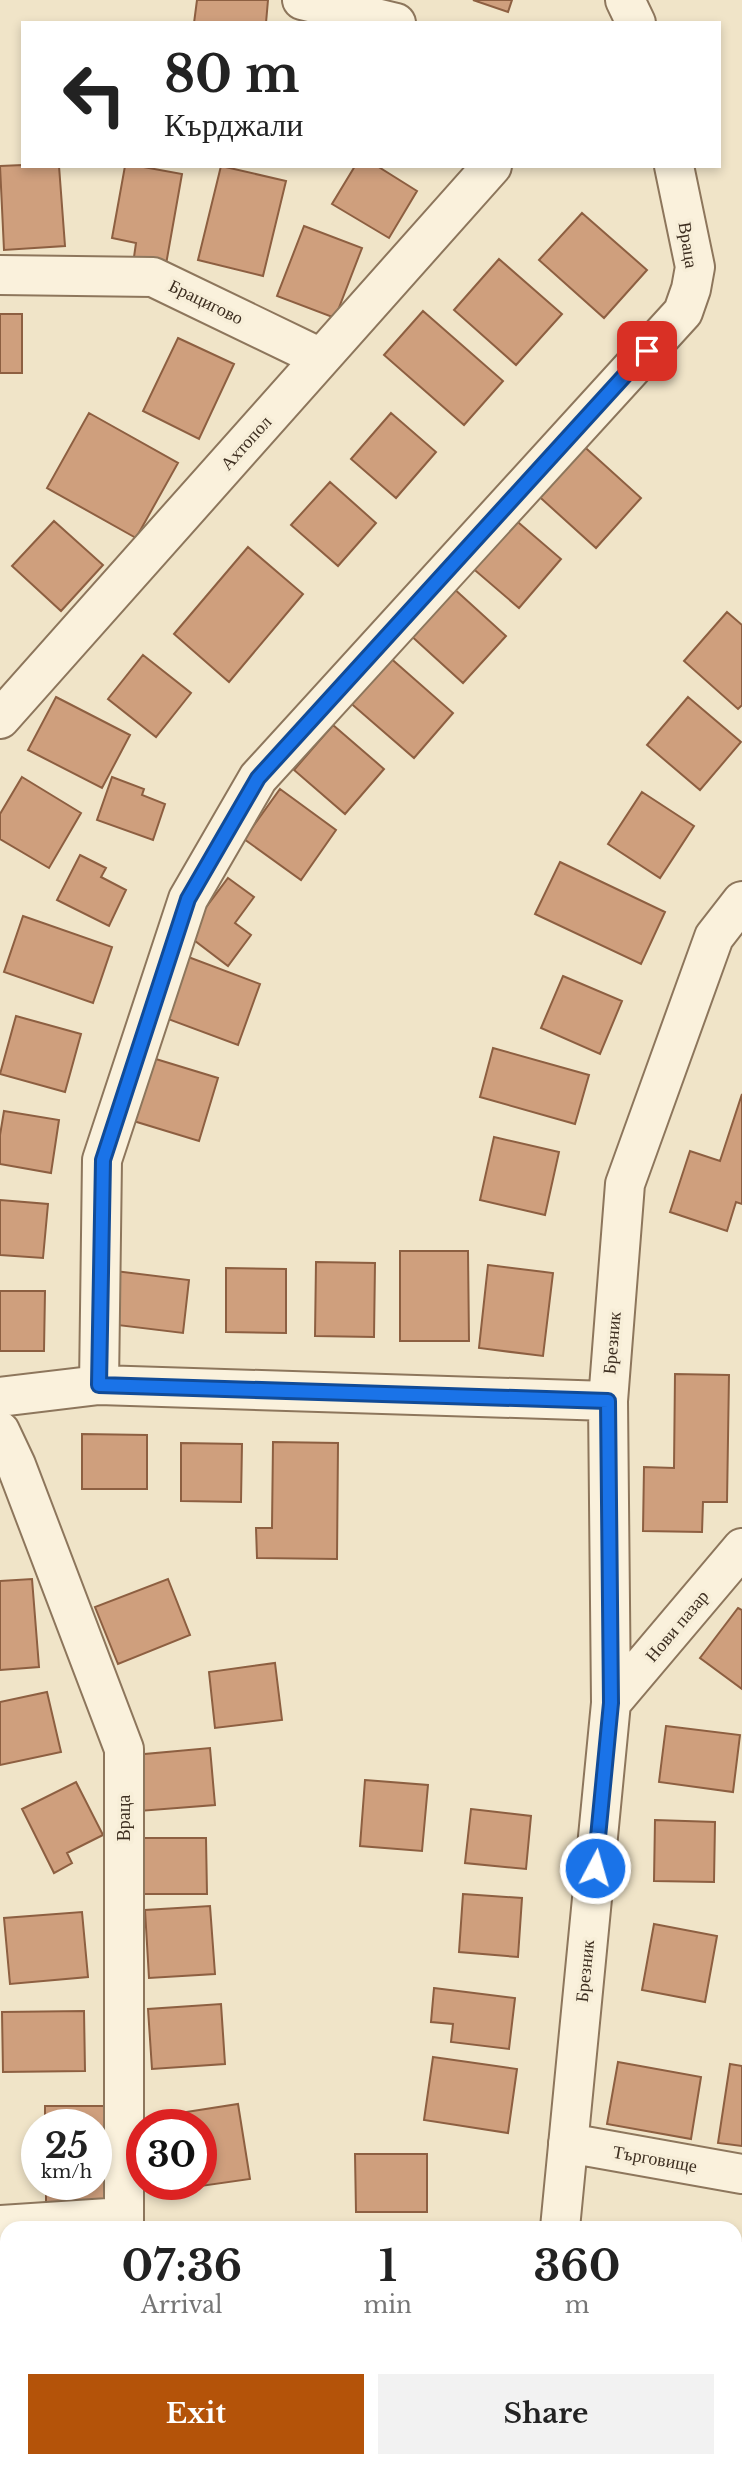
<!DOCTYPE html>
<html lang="en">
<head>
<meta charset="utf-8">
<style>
	:root { --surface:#fff; --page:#f2f2f2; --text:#222; --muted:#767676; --accent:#b45309 }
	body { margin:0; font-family:"Libre Baskerville",serif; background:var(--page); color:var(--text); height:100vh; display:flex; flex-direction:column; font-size:26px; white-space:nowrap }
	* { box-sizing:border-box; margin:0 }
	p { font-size:23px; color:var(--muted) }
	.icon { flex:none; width:38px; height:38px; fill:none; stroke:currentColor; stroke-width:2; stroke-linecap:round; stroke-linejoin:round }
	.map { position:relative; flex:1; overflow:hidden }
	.sheet { position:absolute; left:0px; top:2221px; width:742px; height:247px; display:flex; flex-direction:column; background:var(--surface); border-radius:21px 21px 0 0; box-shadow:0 4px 10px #0003 }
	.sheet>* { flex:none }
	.guide { position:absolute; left:21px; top:21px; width:700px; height:147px; border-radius:0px; box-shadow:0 4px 10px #0003; background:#fff; color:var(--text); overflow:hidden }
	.speed { position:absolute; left:21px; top:2109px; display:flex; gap:14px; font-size:35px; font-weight:700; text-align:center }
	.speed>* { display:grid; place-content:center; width:91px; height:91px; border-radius:50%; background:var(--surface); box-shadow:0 4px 10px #0003; line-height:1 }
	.speed small { font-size:18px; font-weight:400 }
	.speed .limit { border:10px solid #d22; background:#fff; color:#111 }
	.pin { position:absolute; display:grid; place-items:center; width:60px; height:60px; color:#fff; margin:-30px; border-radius:14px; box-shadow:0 4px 10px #0006 }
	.me { position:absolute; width:77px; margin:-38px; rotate:6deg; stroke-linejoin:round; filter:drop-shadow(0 0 5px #0008) }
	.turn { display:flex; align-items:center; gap:24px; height:147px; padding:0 28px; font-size:32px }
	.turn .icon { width:91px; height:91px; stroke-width:2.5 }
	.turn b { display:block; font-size:49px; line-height:60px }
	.eta { display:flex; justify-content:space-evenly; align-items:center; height:119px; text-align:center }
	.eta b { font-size:42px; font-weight:800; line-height:49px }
	.button { display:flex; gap:14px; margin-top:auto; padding:14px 28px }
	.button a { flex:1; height:80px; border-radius:0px; background:var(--accent); color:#fff; font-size:28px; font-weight:800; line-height:80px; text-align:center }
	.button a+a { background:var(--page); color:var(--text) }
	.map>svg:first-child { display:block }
	.building { fill:#cf9f7d; stroke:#8d5f41; stroke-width:2 }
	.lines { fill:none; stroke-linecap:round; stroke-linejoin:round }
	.minor-casing { stroke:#8d765c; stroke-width:42 }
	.minor { stroke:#faf1dc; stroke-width:38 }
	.route-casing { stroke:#114b97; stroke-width:18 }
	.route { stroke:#1a73e8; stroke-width:12 }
	.labels { text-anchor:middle; stroke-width:7; stroke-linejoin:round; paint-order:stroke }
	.street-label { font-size:18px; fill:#3d2e20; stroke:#f7eed8 }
</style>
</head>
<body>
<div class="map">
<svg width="742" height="2467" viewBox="0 0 742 2467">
	<rect width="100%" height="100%" fill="#f0e4c8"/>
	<path class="building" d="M197 0H268L266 23H194Z
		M473 0H512L508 12Z
		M23 165 59 166 65 246 4 250 0 166Z
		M125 166H138L182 174 165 270 133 264 136 243 112 238Z
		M221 166 286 181 263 276 198 260Z
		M355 166H377L417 191 389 238 332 204Z
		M582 213 647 270 604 318 539 260Z
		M304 226 362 248 335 318 277 296Z
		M499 259 562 314 516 365 454 310Z
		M423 311 503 381 464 425 384 355Z
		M0 314H22V373H0Z
		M178 338 234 364 199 439 143 411Z
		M89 413 178 463 136 538 47 488Z
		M391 413 436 452 396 498 351 459Z
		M578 441 641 498 596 548 533 491Z
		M330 482 376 523 338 566 291 525Z
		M512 517 561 559 519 608 470 566Z
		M54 521 103 565 61 611 12 566Z
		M248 547 303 594 229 682 174 634Z
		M451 586 506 636 463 683 408 633Z
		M727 612 742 625V705L738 709 684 661Z
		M143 655 191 693 156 737 108 699Z
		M387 655 453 713 414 758 347 700Z
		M56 697 130 735 102 788 28 750Z
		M688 697 741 742 700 790 647 745Z
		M333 725 384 769 345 814 294 770Z
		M22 777 81 813 49 868 0 839V814Z
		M112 777 144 789 142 795 165 804 153 840 97 820Z
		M280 789 336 830 301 880 244 839Z
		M642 792 694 826 660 878 608 844Z
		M80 855 106 868 101 877 126 890 109 926 57 900Z
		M560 862 665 912 641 964 535 914Z
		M228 878 254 897 235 923 251 935 228 966 186 934Z
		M23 916 112 947 93 1003 4 972Z
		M183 955 260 984 238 1045 160 1016Z
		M563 976 622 1001 600 1054 541 1028Z
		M16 1016 81 1034 65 1092 0 1074Z
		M493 1048 589 1075 575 1124 480 1097Z
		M146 1056 218 1078 199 1141 127 1119Z
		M742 1094V1204L736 1202 727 1231 670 1212 690 1151 720 1161Z
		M4 1111 59 1120 51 1173 0 1164V1135Z
		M494 1137 559 1152 545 1215 480 1200Z
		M0 1200 48 1204 43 1258 0 1255Z
		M400 1251H468L469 1341H400Z
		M316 1262 375 1263 374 1337 315 1336Z
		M488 1265 553 1273 543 1356 479 1348Z
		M226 1268 286 1269V1333L226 1332Z
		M115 1271 189 1280 183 1333 109 1324Z
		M0 1291H45L44 1351H0Z
		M675 1374 729 1375 727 1502H703L702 1532 643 1531 644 1467 674 1468Z
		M82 1434 147 1435V1489H82Z
		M273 1442 338 1443 337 1559 257 1558 256 1528H272Z
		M181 1443 242 1444 241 1502 181 1501Z
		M32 1579 39 1667 0 1670V1581Z
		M168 1579 190 1635 118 1664 95 1607Z
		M738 1608 742 1610V1689L700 1658Z
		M275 1663 282 1720 215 1728 209 1672Z
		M47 1692 61 1752 0 1765V1702Z
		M666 1726 740 1735 733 1792 659 1782Z
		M210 1748 215 1805 139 1811 134 1755Z
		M365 1780 428 1785 422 1851 360 1846Z
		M76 1782 103 1835 67 1853 72 1863 54 1873 22 1809Z
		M471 1809 531 1816 526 1869 465 1863Z
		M655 1820 715 1822 714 1882 654 1881Z
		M142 1838H206L207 1894H142Z
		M463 1894 522 1898 518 1957 459 1952Z
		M210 1906 215 1974 149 1978 145 1910Z
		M82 1912 88 1977 10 1984 4 1918Z
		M654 1924 717 1936 705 2002 642 1990Z
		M434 1988 515 1998 509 2049 451 2042 453 2024 431 2022Z
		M221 2004 225 2064 152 2069 148 2009Z
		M84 2011 85 2071 3 2072 2 2012Z
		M433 2057 517 2069 508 2133 424 2120Z
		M618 2062 701 2077 691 2139 607 2124Z
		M730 2064 742 2066V2146L718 2143Z
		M238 2104 250 2179 194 2187 193 2184H201V2124H155L154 2117Z
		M45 2106H115L117 2207H46V2184H96V2124H45Z
		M355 2154H427V2212H356Z
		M742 2241V2265L737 2263Z
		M7 2449V2460H76L77 2467H0V2450Z
		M159 2460H251L252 2467H159Z
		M323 2460H397V2467H323Z
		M607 2460H675L674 2467H606Z"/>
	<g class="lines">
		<g class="minor-casing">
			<path id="minor" d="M302 0 396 23
				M625 0 636 23
				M0 275 153 277 321 358
				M0 719 492 166
				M99 1385 102 1160 188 899 258 778 683 312 691 289 695 267 674 166
				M0 1397 99 1385 608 1401
				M0 1431 16 1465 124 1749V2228
				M611 1703 742 1548
				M568 2143 742 2174
				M0 2225 124 2217
				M560 2228 611 1703 608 1401 625 1184 714 937 742 901
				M130 2460V2467
				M539 2467V2460"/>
		</g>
		<use href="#minor" class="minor"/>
	</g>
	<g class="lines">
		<g class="route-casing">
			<path id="route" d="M595 1868 611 1703 608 1401 99 1385 103 1160 188 899 258 778 647 351"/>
		</g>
		<use href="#route" class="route"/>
	</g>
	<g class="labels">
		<g class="street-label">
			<text transform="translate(688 245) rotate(81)" y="6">Враца</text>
			<text transform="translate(206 302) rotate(26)" y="6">Брацигово</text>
			<text transform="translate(246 443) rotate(-48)" y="6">Ахтопол</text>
			<text transform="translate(612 1343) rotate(-85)" y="6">Брезник</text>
			<text transform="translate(677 1626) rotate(-50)" y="6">Нови пазар</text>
			<text transform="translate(124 1818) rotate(-90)" y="6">Враца</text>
			<text transform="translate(585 1971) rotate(-84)" y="6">Брезник</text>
			<text transform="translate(655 2159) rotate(10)" y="6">Търговище</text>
		</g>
	</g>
</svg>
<div class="speed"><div>25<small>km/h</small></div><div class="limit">30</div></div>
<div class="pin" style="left:647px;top:351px;background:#d93025"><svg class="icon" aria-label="arrive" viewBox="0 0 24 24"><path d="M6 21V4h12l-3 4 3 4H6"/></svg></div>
<svg class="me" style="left:595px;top:1868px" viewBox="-20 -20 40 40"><circle r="17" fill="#1a73e8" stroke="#fff" stroke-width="3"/><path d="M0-11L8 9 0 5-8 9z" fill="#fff"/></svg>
<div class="guide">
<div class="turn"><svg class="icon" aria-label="left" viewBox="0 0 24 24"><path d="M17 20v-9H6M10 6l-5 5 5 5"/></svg><div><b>80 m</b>Кърджали</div></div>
</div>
<section class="sheet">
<div class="eta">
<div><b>07:36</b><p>Arrival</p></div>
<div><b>1</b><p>min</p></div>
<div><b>360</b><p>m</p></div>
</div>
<div class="button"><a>Exit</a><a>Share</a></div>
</section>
</div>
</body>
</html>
